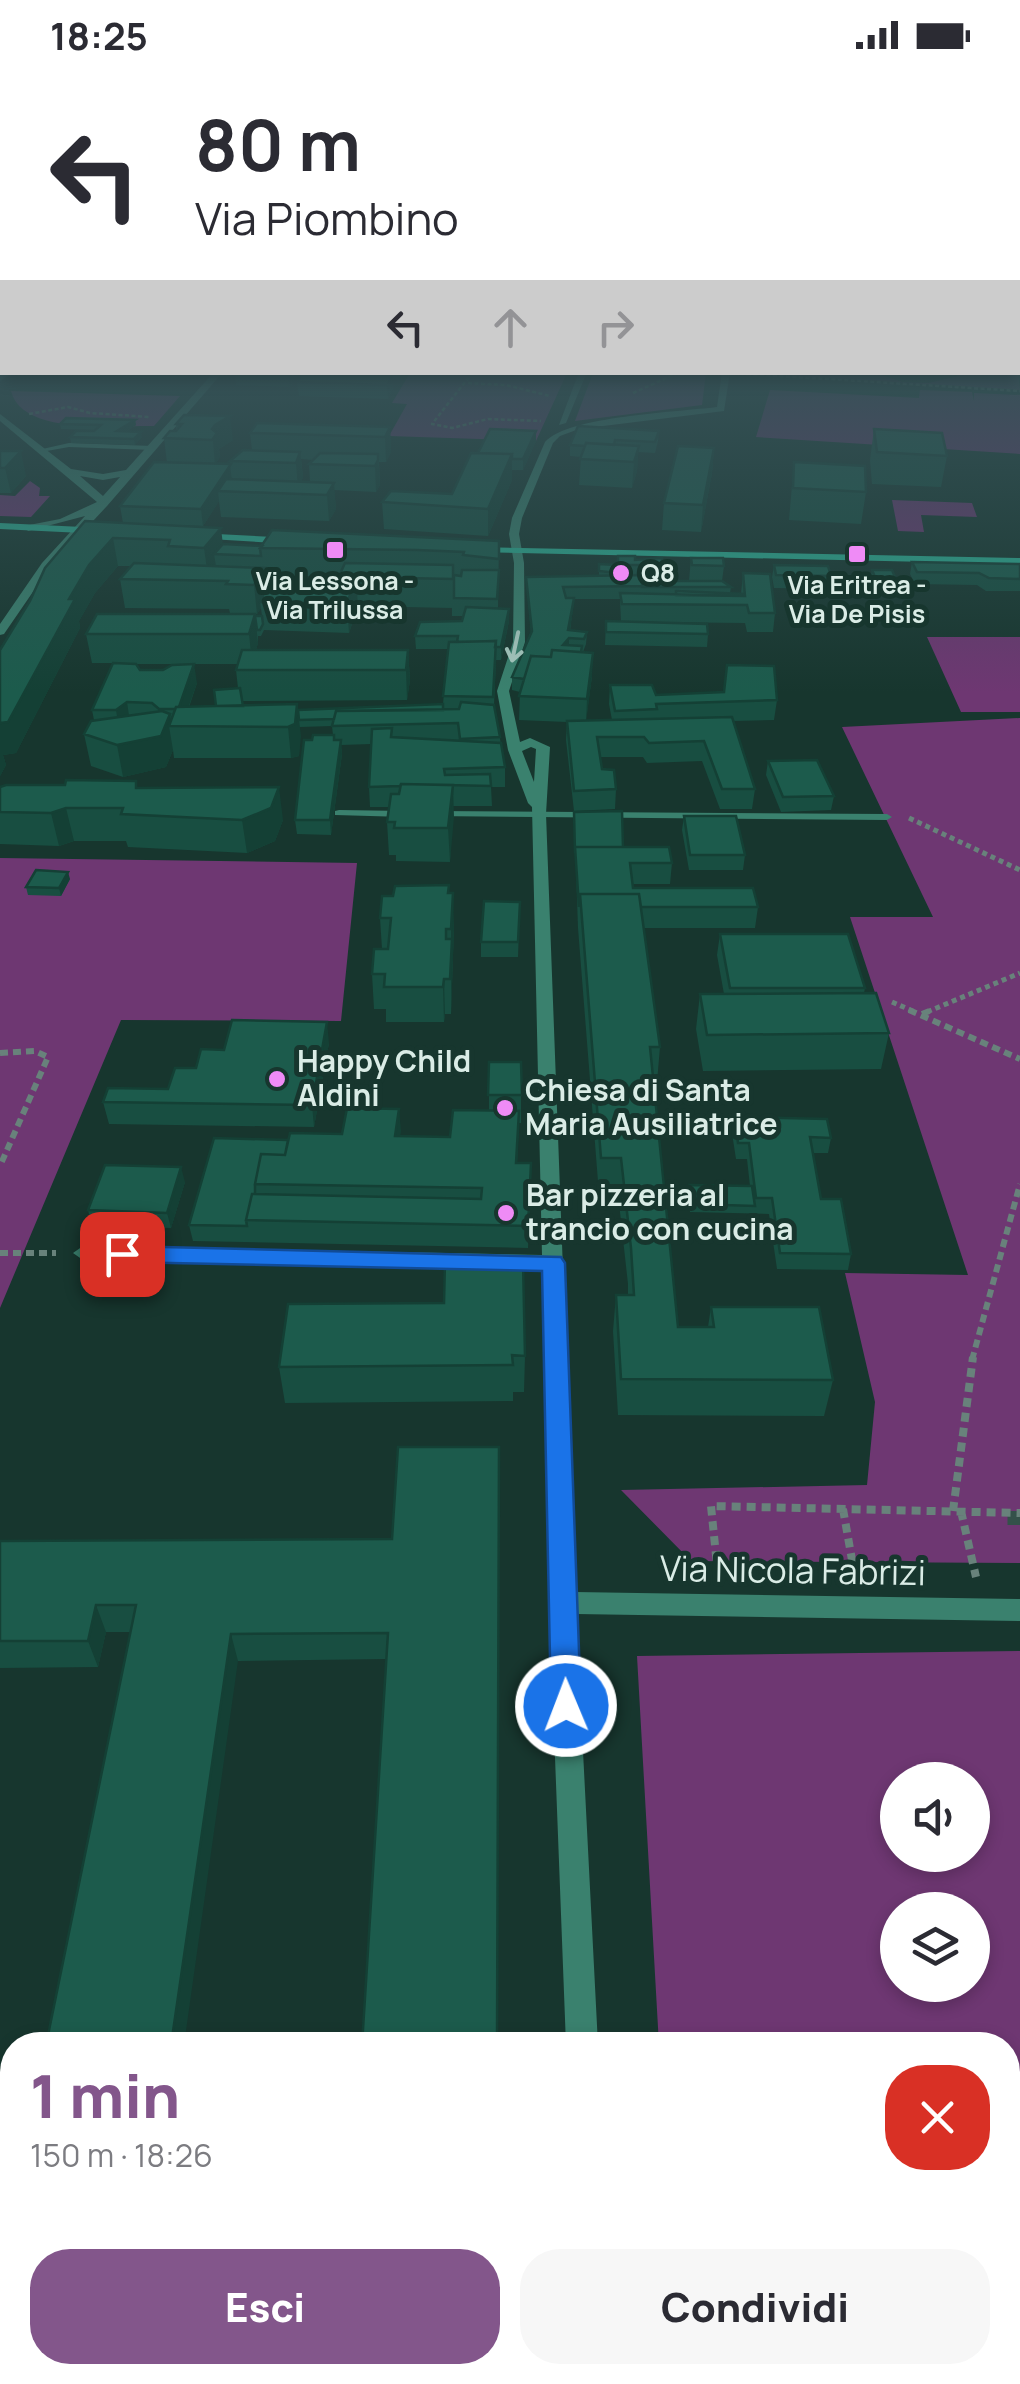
<!DOCTYPE html>
<html lang="it">
<head>
<meta charset="utf-8">
<style>
	:root { --surface:#fff; --page:#f7f7f7; --text:#2b2b33; --muted:#7c7c81; --accent:#83568b }
	body { margin:0; font-family:Manrope,sans-serif; background:var(--page); color:var(--text); height:100vh; display:flex; flex-direction:column; font-size:38px; white-space:nowrap }
	* { box-sizing:border-box; margin:0 }
	p { font-size:32px; color:var(--muted) }
	.icon { flex:none; width:55px; height:55px; fill:none; stroke:currentColor; stroke-width:2; stroke-linecap:round; stroke-linejoin:round }
	.map { position:relative; flex:1; overflow:hidden }
	.details { position:absolute; left:0px; top:1962px; width:1020px; height:352px; display:flex; flex-direction:column; background:var(--surface); border-radius:40px 40px 0 0; box-shadow:0 5px 15px #0003 }
	.details>* { flex:none }
	.hud { position:absolute; left:0px; top:0px; width:1020px; height:305px; box-shadow:0 5px 15px #0003; background:#fff; color:var(--text); overflow:hidden }
	.fabs { position:absolute; left:880px; top:1692px; display:grid; gap:20px }
	.fabs a { display:grid; place-items:center; width:110px; height:110px; border-radius:50%; background:var(--surface); box-shadow:0 5px 15px #0003; font-size:50px }
	.pin { position:absolute; display:grid; place-items:center; width:85px; height:85px; color:#fff; margin:-42px; border-radius:20px; box-shadow:0 5px 15px #0006 }
	.me { position:absolute; width:110px; margin:-55px; rotate:359deg; stroke-linejoin:round; filter:drop-shadow(0 0 8px #0008) }
	.turn { display:flex; align-items:center; gap:35px; height:210px; padding:0 30px; font-size:45px }
	.turn .icon { width:130px; height:130px; stroke-width:2.5 }
	.turn b { display:block; font-size:70px; line-height:85px }
	.lanes { display:flex; align-items:center; height:95px; padding:0 30px; background:#0003; justify-content:center; gap:50px; direction:ltr }
	.lanes .off { opacity:.35 }
	.round { display:grid; place-items:center; flex:none; width:105px; height:105px; border-radius:40px; background:var(--page) }
	.summary { display:flex; align-items:center; justify-content:space-between; height:170px; padding:0 30px }
	h1 { font-size:60px; font-weight:800; line-height:75px; color:var(--accent) }
	.button { display:flex; gap:20px; margin-top:auto; padding:20px 30px }
	.button a { flex:1; height:115px; border-radius:40px; background:var(--accent); color:#fff; font-size:40px; font-weight:800; line-height:115px; text-align:center }
	.button a+a { background:var(--page); color:var(--text) }
	.status { display:flex; justify-content:space-between; align-items:center; height:70px; padding:0 50px; background:var(--surface); direction:ltr }
	.status svg { height:28px; fill:currentColor }
	.map>svg:first-child { display:block }
	.green { fill:#6e3772; fill-rule:evenodd }
	.lines { fill:none; stroke-linecap:round; stroke-linejoin:round }
	.secondary-tunnel { stroke:#34514a; stroke-width:25; stroke-dasharray:25 12; stroke-linecap:butt }
	.path-far3 { stroke:#68827b; stroke-width:2.5; stroke-dasharray:4 2.5; stroke-linecap:butt }
	.path-far2 { stroke:#68827b; stroke-width:5; stroke-dasharray:5 4; stroke-linecap:butt }
	.path-far1 { stroke:#68827b; stroke-width:6; stroke-dasharray:8 5; stroke-linecap:butt }
	.path { stroke:#68827b; stroke-width:8; stroke-dasharray:9 6; stroke-linecap:butt }
	.lane { fill:#3a816e; fill-rule:evenodd }
	.street { fill:#3a816e; fill-rule:evenodd }
	.secondary { fill:#2caf92; fill-rule:evenodd }
	.wall { fill:#184e41; fill-rule:evenodd }
	.shaded-wall { fill:#144035 }
	.building { fill:#1c5b4c; stroke:#144035; stroke-width:2.5 }
	.oneway { stroke:#aaccc2 }
	.route { fill:#1a73e8; stroke:#114b97; stroke-width:2.5 }
	.poi-dot { fill:#ef8bf6; stroke:#17362e; stroke-width:4 }
	.labels { text-anchor:middle; stroke-width:10; stroke-linejoin:round; paint-order:stroke }
	.far-poi-label { font-size:25px; font-weight:bold; fill:#daece6; stroke:#17362e }
	.poi-label { font-size:30px; font-weight:bold; fill:#daece6; stroke:#17362e; text-anchor:start }
	.near-street-label { font-size:35px; fill:#daece6; stroke:#17362e }
</style>
</head>
<body>
<div class="status"><b>18:25</b><svg viewBox="0 0 49 12"><path d="M0 12V9h3v3zM5 12V6h3v6zM10 12V3h3v9zM15 12V0h3v12zM26 1h20v11H26zM47 4h2v5h-2z"/></svg></div>
<div class="map">
<svg width="1020" height="2314" viewBox="0 0 1020 2314">
	<rect width="100%" height="100%" fill="#17362e"/>
	<path class="green" d="M1018 299 1020 320 782 305 874 302 903 312 927 313 954 307 951 303 1018 302Z
		M410 303H567L536 371 389 366 407 334 392 333Z
		M593 303H706L702 335 575 351Z
		M770 320 919 328 920 320 972 322 974 331V323L1020 325V384L756 367Z
		M11 321 180 326 154 356C116 355 22 366 11 321Z
		M30 411 40 418 39 426H50L31 447 0 446V425L15 426Z
		M892 430 972 433 977 447 921 445 924 462 898 461Z
		M927 567H1020V642H961Z
		M1020 648V1493L691 1491 621 1420 867 1415 875 1332 845 1203 968 1205 850 847H933L842 657Z
		M0 788 357 793 341 951 121 950 0 1238Z
		M1020 1581V2314H678L677 2303 1008 2302V1975H659L637 1586ZM898 1710H972V1785H898ZM898 1840H972V1915H898Z"/>
	<g class="lines">
		<path class="secondary-tunnel" d="M1020 1441V1455"/>
		<path class="path-far3" d="M473 302 432 354 452 358 488 349 541 351
			M747 304 1020 321
			M468 313 506 315 550 326
			M633 323 680 302
			M29 344 68 337 90 343 150 347"/>
		<path class="path-far2" d="M909 748 1020 800
			M892 932 915 942
			M927 942 1020 903"/>
		<path class="path-far1" d="M909 940 1020 989
			M922 944 932 940
			M0 983 35 981 48 987 0 1096
			M0 1183H56
			M972 1290 1020 1114"/>
		<path class="path" d="M843 1439 855 1507
			M953 1441 973 1287
			M961 1441 976 1507
			M718 1505 711 1436 1020 1443"/>
		<path class="lane" d="M69 373 153 376 156 378 153 380 69 377 41 382 38 380Z
			M339 740 405 741 410 744 405 747 335 745V741Z
			M433 741 887 744 892 747 887 750 429 746 428 744Z"/>
		<path class="street" d="M3 302H13L0 311V305Z
			M214 302H223L107 436 50 497 4 564 0 565V554L42 493 85 446 28 461 24 456 60 449 97 432 0 351V344L71 399 103 404 126 400ZM80 406 103 410 120 407 103 426Z
			M579 302H587L566 353 559 355Z
			M722 302H730L724 341 579 359 560 366 553 373 522 448 519 464 524 493 525 572 509 621 520 672 530 668 550 677 546 744 575 1522 1020 1529V1551L576 1544 598 1975H566L553 1635 543 1200 83 1190 73 1183 83 1176 542 1185 532 737 528 733 508 680 497 621 513 572 514 493 509 464 512 448 545 372C568 346 679 342 717 337ZM531 677 536 679 534 712 522 681Z
			M578 2302H614L615 2314H579Z"/>
		<path class="secondary" d="M0 453 103 458 108 461 103 464 0 459Z
			M197 463 293 468 298 471 293 474 193 468Z
			M476 477 1020 488V494L472 482V478Z"/>
	</g>
	<path class="wall" d="M40 302H192L185 309 40 305Z
		M235 302H300L290 317 236 315Z
		M304 302H403L399 309H393V318L388 329 299 326 297 312Z
		M874 302H958L957 306 927 313 903 312Z
		M184 345 233 370 219 379 220 387 215 394H230V391L252 380 250 363 390 357 391 382 386 392H379L380 415 376 422 334 420 336 439 329 451 221 447 219 431 203 456 123 453 120 436 167 393 164 368 176 361V354ZM301 389 313 390 309 394 310 412H301L303 407Z
		M135 350 136 355 127 361 142 367 135 375 71 373 70 367 95 360 61 359 60 354Z
		M874 359 947 386 941 417 872 414 870 390Z
		M536 361V371L523 400H512V410L488 466 384 459 382 432 452 424 478 383Z
		M659 361 658 371 655 383 638 382 637 401 632 418 579 415 581 387 570 386V375Z
		M714 378 712 403 701 462 662 460 664 433Z
		M0 381 26 406 11 423H0Z
		M794 392 866 422 861 454 789 450Z
		M85 451 223 474 262 476 499 471 498 538 509 551 501 590H496L494 635 505 697V717H491L492 736H453L450 792 396 791V785H389L387 752 389 737H370L369 717 371 674 341 675 342 684 331 765 297 764 295 750 312 670 333 665 332 656 300 657 299 686 291 688H174L173 680 166 697 123 707 91 696 84 664 94 650 92 640 113 593H92L86 564 262 546 261 538 257 544 230 543 229 539 125 538 120 509 131 496H118L95 523 79 551 80 558 16 683 3 685 6 695 0 706V580ZM265 506H272L267 517ZM290 506H339L334 517 291 516ZM358 536 452 538V546H464L462 551 415 566 416 579H448L443 634 298 640 297 634 243 636V631L407 630 410 610 408 580H256L258 573V566H261L264 560 349 563ZM136 594H238L236 600 238 618 216 636 189 637 197 613 163 600H140Z
		M662 488 660 511H689L691 488 724 496 722 511 731 517 730 523 741 524 743 503 775 543 773 562H747L745 553 650 552 708 564 707 577 605 575 606 551 621 552 620 529H574L570 561 587 562 586 574 583 582 592 606 586 650H612L609 634 610 615 656 625 777 630 774 650 733 651 755 719 752 739H720L702 691 647 693 643 687H600L602 699 616 719 615 739 574 741 566 670 567 652 519 650 520 622 512 620V607L531 564 526 507 599 506V494L617 495 635 490Z
		M912 492 1020 494V521H986L977 515 915 514 910 504Z
		M774 495 831 506 829 519 774 518 772 507Z
		M872 500 895 507 894 514 874 513 871 506Z
		M768 691 834 726 831 740 781 742 766 705Z
		M0 717 138 718 283 750 275 771 247 783 128 777 126 771H74L59 776 0 774Z
		M574 742 623 777 672 793 670 814H633V818L758 837 755 858H644L660 977 657 1012H653L678 1257H708L711 1237 833 1310 824 1346 618 1345 613 1261 616 1225H628V1214L618 1124H599L578 858Z
		M684 746 745 785 743 800H689L682 760Z
		M70 809 61 826 28 825 26 817Z
		M449 823 454 857 451 944H445L444 952H386V939H374L372 904 382 879 380 848Z
		M520 832 518 887H481V872Z
		M720 864 865 918 864 923 889 963 881 999 703 1001 696 959 700 924H724L717 885Z
		M329 973 314 1057 109 1054 103 1032 168 1019 224 980Z
		M489 992H521V1053H519L517 1093H531L528 1178 193 1171 189 1155 288 1070 342 1064 399 1039 400 1066 450 1067 489 1041Z
		M735 1047 831 1068 828 1083H813L821 1129 851 1184 848 1200 777 1199 769 1144 690 1142 688 1123 689 1115 750 1116 747 1089H736L732 1063Z
		M185 1112 171 1158 92 1156 88 1140Z
		M525 1286 524 1322H513V1331L285 1333 279 1297Z
		M392 1469 386 1589 238 1591 131 1562H106L98 1597 0 1598V1471Z
		M0 2093H12V2228H0Z"/>
	<path class="shaded-wall" d="M288 302 300 303 290 317Z
		M929 302H958L957 306 927 313Z
		M393 304V318L388 329 387 315Z
		M230 346 233 370 219 379 220 387 215 395 212 359 215 355Z
		M135 350 136 355 118 366 117 361Z
		M390 357 391 382 386 392 385 367Z
		M536 361V371L523 400V389Z
		M141 362 142 367 135 375 134 369Z
		M639 376 637 401 632 418 634 392Z
		M714 378 712 403 701 462 703 435Z
		M21 381 26 406 11 423 5 398Z
		M300 382 303 407 298 419 296 393Z
		M378 384 380 415 376 422 375 396Z
		M512 384V410L488 466V439Z
		M230 395 232 411 218 421 219 431 203 456 201 439Z
		M334 413 336 439 329 451 327 425Z
		M221 458 224 484H214L216 496 208 506 204 478Z
		M113 468 118 496 95 523 79 551 80 558 16 683 3 685 6 695 0 706V653L89 495Z
		M265 498 268 526 260 532 261 538 257 544 254 515Z
		M356 507 358 536 349 563 347 534Z
		M574 528 573 541 568 569 569 568V581L563 575Z
		M509 539V551L501 590V577Z
		M255 544 258 573 252 594 249 564Z
		M408 580 410 610 407 630 406 600Z
		M593 583 592 606 586 653 587 629Z
		M194 594 197 613 181 658 178 639Z
		M127 632 130 652 119 659 116 640Z
		M297 634 301 666 299 686 291 688 288 657Z
		M170 644 172 656H169L173 680 166 697 123 707 117 675Z
		M341 670 342 684 331 765 330 750Z
		M453 715 454 747 450 792 448 758Z
		M279 717 283 750 275 771 247 783 242 750Z
		M66 738 74 771 59 776 51 743Z
		M68 802 70 809 61 826 59 818Z
		M453 823 454 857 451 944V859Z
		M444 909 445 944 444 952 443 917Z
		M327 952 329 973 314 1057 312 1035Z
		M399 1039 401 1061 397 1088 395 1066Z
		M181 1097 185 1112 171 1158 167 1143Z
		M96 1535 106 1562 98 1597 88 1571Z
		M231 1564 238 1591 184 1975H171Z"/>
	<path class="building" d="M132 302H186L185 304Z
		M304 302H334L393 304 387 315 297 312Z
		M184 345 230 346 215 355 212 359 217 363 212 370 164 368 170 361H176L182 354H176Z
		M66 348 135 350 117 361 141 362 134 369 70 367 76 361H94L101 355 60 354Z
		M257 353 390 357 385 367 250 363Z
		M578 356 659 361 655 372 615 370 614 375 586 373 585 376 570 375Z
		M490 359 536 361 523 389H512V384L478 383Z
		M874 359 942 363 947 386 877 382Z
		M586 373 639 376 634 392 580 389Z
		M678 376 714 378 703 435 664 433Z
		M243 380 300 382 296 393 230 391Z
		M0 381H21L5 398H0Z
		M320 383 378 384V390L375 396 309 394Z
		M471 383 512 384 488 439 382 432 391 421 452 424Z
		M154 392 231 394 201 439 120 436Z
		M794 392 865 396 866 422 793 418Z
		M226 409 334 413 327 425 218 421Z
		M85 451 221 458 204 478 168 476 170 470 113 468 89 495 69 529H75L8 652 0 653V580L30 531 45 498Z
		M272 460 499 471V489L463 485 464 482 417 480 260 478Z
		M223 474 262 476 260 478 261 486 214 484Z
		M618 486H635V490L662 488V495H618Z
		M691 488H723L724 496 692 495Z
		M912 492 1020 494V509L989 508 979 503 917 502Z
		M134 493 265 498 254 515 226 514 228 511 120 509Z
		M345 493 453 495V509L356 507 347 534 260 532 273 504H290L285 516 334 517Z
		M599 494 617 495V503L599 501Z
		M774 495 828 496 831 506 776 505Z
		M462 500H499L497 529 454 528V505L461 506Z
		M872 500H892L895 507H875Z
		M743 503 770 504 775 543H749L747 535 622 534 620 523 745 526Z
		M642 505V516L563 517 566 528H574L568 560 587 562 584 569 569 568 563 575 582 576 581 582 552 580 551 587 531 586 524 609 512 607 532 561 526 507Z
		M642 511H722L731 517H642Z
		M676 521 744 524V526L676 525Z
		M466 537 509 539 501 577H495L496 571 457 572 458 566H415L420 552 462 551Z
		M97 544H255L249 564H86Z
		M255 546H262L263 554 260 560H257Z
		M606 551 707 554 708 564 606 562Z
		M496 571 493 627 443 626 449 572Z
		M242 580H408L406 600H236Z
		M552 580 593 583 587 629 519 626 531 586 551 587Z
		M113 593 136 594 140 600H163L172 595 194 594 179 637H176L175 639H159L152 633 127 632 116 640H92Z
		M727 595 774 596 777 630 656 634 657 639 615 641 610 615H652L656 625 724 622Z
		M240 618 243 636H216L214 620Z
		M461 632 494 635 500 667 460 669 458 653 332 656 336 641 459 639Z
		M297 634 295 654 288 657 169 656 176 637Z
		M443 634V640L336 641 334 649 299 650 298 640Z
		M162 641 170 644 161 666 117 675 84 664 91 651Z
		M732 647 755 719H722L704 671 649 673 644 667H597L602 699 614 700 616 719 574 721 567 651Z
		M392 658 391 667 501 673 505 697 444 699 445 705 490 704 491 716 401 714 400 716 369 717 372 659Z
		M313 665H334V670H341L330 750H295L304 670H312Z
		M817 690 834 726 783 727 768 691Z
		M66 710 136 711V718L279 717 271 738 242 750 121 744 123 738H66L51 743 0 742V717L6 715H65Z
		M401 714 453 715 448 758H394L395 752H387L391 724H399Z
		M622 741 623 777H575V783L574 742Z
		M684 746H736L745 785H690Z
		M575 777H669L672 793H630L633 818H753L758 837H641L639 824H580L579 837Z
		M36 800 68 802 59 818 26 817Z
		M449 815 448 823H453L451 859H446V869H452L450 909H444L443 917H384L385 904H372L374 879H388L391 848H380L382 826H393L395 816Z
		M580 824H639L660 977H650L678 1257H714L711 1237H819L833 1310 621 1309 616 1225H634L631 1178 621 1088H601Z
		M484 831 520 832 518 872H481Z
		M720 864H848L865 918H730Z
		M876 923 889 963 707 965 700 924Z
		M232 950 327 952 312 1035 103 1032 108 1018 168 1019 175 998H196L201 979 224 980Z
		M489 992H521L522 1025H488Z
		M347 1038 399 1039 395 1066 450 1067 453 1040 519 1041 516 1093H531L528 1156 246 1150 252 1124 481 1129 482 1118 255 1114 261 1084 285 1085 290 1063 342 1064Z
		M735 1047 827 1049 831 1068 810 1067 821 1129H841L851 1184 780 1183 772 1128H756L749 1073H738Z
		M214 1068 288 1070 285 1085 261 1084 255 1114V1124H252L246 1150 247 1156 189 1155Z
		M105 1095 181 1097 167 1143 88 1140Z
		M689 1115 752 1116 755 1136 691 1134Z
		M445 1191H523L525 1286 512 1285 513 1295 279 1297 288 1234 444 1233Z
		M398 1377H499L497 1975H362L388 1563 231 1564 171 1975H46L136 1535H96L88 1571H0V1471L392 1469Z
		M0 2093H12V2213H0Z
		M337 2302H496V2314H337Z"/>
	<defs><path id="oneway-shaft" d="M-6 0H5M1.5-3L5.5 0L1.5 3" fill="none" stroke-width="1.6" stroke-linecap="round" stroke-linejoin="round" transform="scale(2.5)"/></defs>
	<use class="oneway" href="#oneway-shaft" transform="translate(515 577) rotate(102)"/>
	<linearGradient id="sky" x2="0" y2="1"><stop stop-color="#0d1e19"/><stop offset="0.48" stop-color="#365257"/><stop offset="1" stop-color="#365257" stop-opacity="0"/></linearGradient>
	<rect width="1020" height="622" fill="url(#sky)"/>
	<path class="route" d="M122 1176 561 1187 565 1193 581 1636 577 1645 566 1650 556 1645 551 1636 542 1201 122 1192 111 1184Z"/>
	<g class="poi-dot">
		<rect x="325" y="470" width="20" height="20" rx="5"/>
		<rect x="847" y="474" width="20" height="20" rx="5"/>
		<circle cx="621" cy="503" r="10"/>
		<circle cx="277" cy="1009" r="10"/>
		<circle cx="505" cy="1038" r="10"/>
		<circle cx="506" cy="1143" r="10"/>
	</g>
	<g class="labels">
		<g class="far-poi-label">
			<text x="641" y="512" text-anchor="start">Q8</text>
			<text x="335" y="520">Via Lessona -<tspan x="335" dy="29">Via Trilussa</tspan></text>
			<text x="857" y="524">Via Eritrea -<tspan x="857" dy="29">Via De Pisis</tspan></text>
		</g>
		<g class="poi-label">
			<text x="297" y="1002">Happy Child<tspan x="297" dy="34">Aldini</tspan></text>
			<text x="525" y="1031">Chiesa di Santa<tspan x="525" dy="34">Maria Ausiliatrice</tspan></text>
			<text x="526" y="1136">Bar pizzeria al<tspan x="526" dy="34">trancio con cucina</tspan></text>
		</g>
		<g class="near-street-label">
			<text transform="translate(793 1501) rotate(1)" y="12">Via Nicola Fabrizi</text>
		</g>
	</g>
</svg>
<div class="fabs">
<a><svg class="icon" aria-label="sound" viewBox="0 0 24 24"><path d="M4 9h4l5-4v14l-5-4H4zM17 9q2 3 0 6"/></svg></a>
<a><svg class="icon" aria-label="layers" viewBox="0 0 24 24"><path d="M12 4l9 5-9 5-9-5zM3 14l9 5 9-5"/></svg></a>
</div>
<div class="pin" style="left:122px;top:1184px;background:#d93025"><svg class="icon" aria-label="arrive" viewBox="0 0 24 24"><path d="M6 21V4h12l-3 4 3 4H6"/></svg></div>
<svg class="me" style="left:566px;top:1636px" viewBox="-20 -20 40 40"><circle r="17" fill="#1a73e8" stroke="#fff" stroke-width="3"/><path d="M0-11L8 9 0 5-8 9z" fill="#fff"/></svg>
<div class="hud">
<div class="turn"><svg class="icon" aria-label="left" viewBox="0 0 24 24"><path d="M17 20v-9H6M10 6l-5 5 5 5"/></svg><div><b>80 m</b>Via Piombino</div></div>
<div class="lanes"><svg class="icon" aria-label="left" viewBox="0 0 24 24"><path d="M17 20v-9H6M10 6l-5 5 5 5"/></svg><svg class="icon off" aria-label="ahead" viewBox="0 0 24 24"><path d="M12 20V5M6 11l6-6 6 6"/></svg><svg class="icon off" aria-label="right" viewBox="0 0 24 24"><path d="M7 20v-9h11M14 6l5 5-5 5"/></svg></div>
</div>
<section class="details">
<div class="summary"><div><h1>1 min</h1><p>150 m · 18:26</p></div><a class="round" style="background:#d93025;color:#fff"><svg class="icon" aria-label="close" viewBox="0 0 24 24"><path d="M6 6l12 12M18 6L6 18"/></svg></a></div>
<div class="button"><a>Esci</a><a>Condividi</a></div>
</section>
</div>
</body>
</html>
